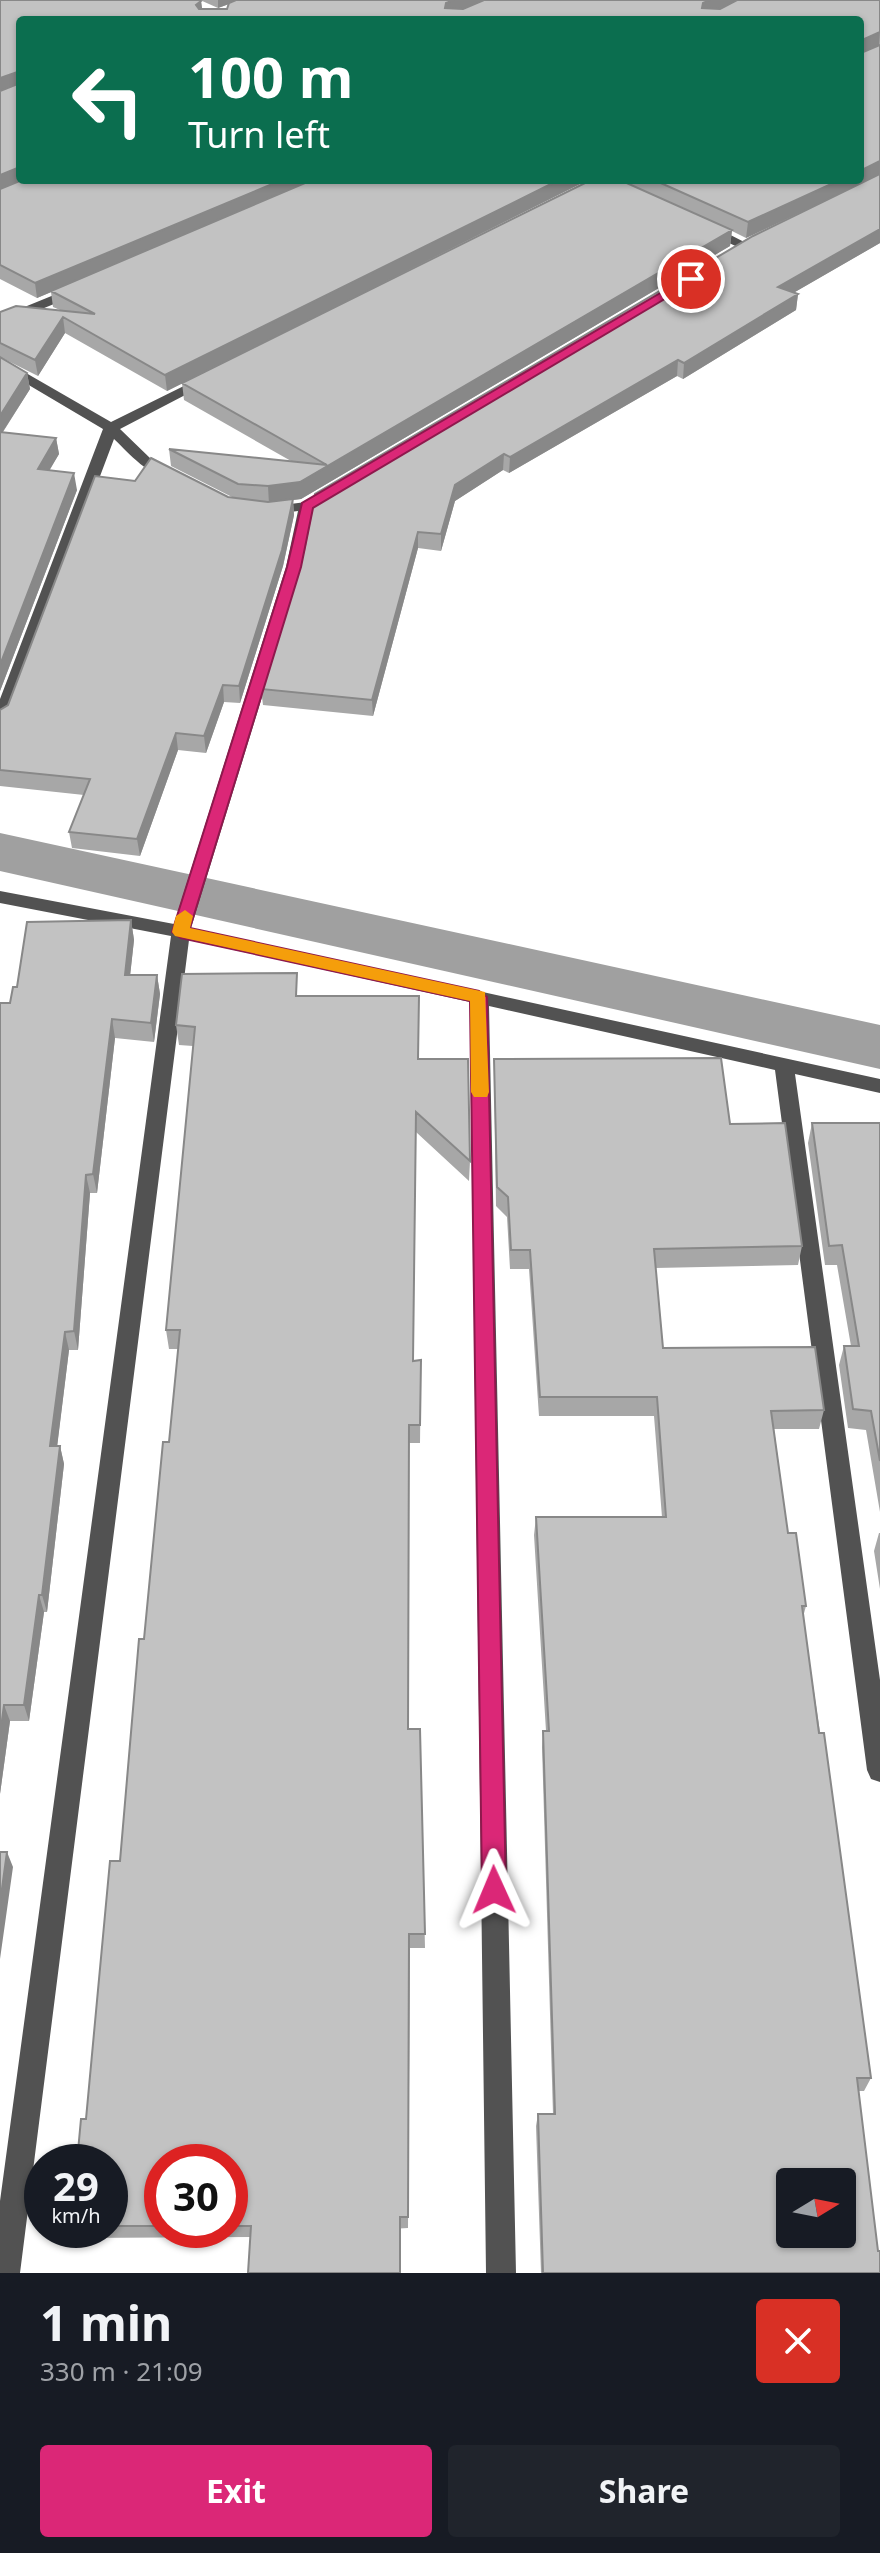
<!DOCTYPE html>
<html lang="en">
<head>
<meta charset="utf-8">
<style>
	:root { --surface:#171b24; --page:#20242c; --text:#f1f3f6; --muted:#9ea1a6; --accent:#db2777 }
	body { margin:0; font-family:"Noto Sans",sans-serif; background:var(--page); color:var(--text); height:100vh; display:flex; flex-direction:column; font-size:30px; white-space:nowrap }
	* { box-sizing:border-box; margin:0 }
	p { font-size:26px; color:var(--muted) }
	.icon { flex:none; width:44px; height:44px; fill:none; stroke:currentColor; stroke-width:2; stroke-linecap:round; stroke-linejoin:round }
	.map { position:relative; height:2273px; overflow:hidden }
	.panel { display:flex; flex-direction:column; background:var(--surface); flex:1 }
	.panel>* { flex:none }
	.guide { position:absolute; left:16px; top:16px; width:848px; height:168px; border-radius:8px; box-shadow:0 2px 6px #0004; background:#0b6e4f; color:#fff; overflow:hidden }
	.needle { width:52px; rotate:80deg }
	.tools { position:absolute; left:776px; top:2168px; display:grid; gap:16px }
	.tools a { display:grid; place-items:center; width:80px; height:80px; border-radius:8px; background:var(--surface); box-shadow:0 2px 6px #0004; font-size:40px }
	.speed { position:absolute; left:24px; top:2144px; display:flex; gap:16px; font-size:40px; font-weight:700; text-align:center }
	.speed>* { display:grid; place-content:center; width:104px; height:104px; border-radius:50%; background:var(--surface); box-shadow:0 2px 6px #0004; line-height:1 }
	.speed small { font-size:20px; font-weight:400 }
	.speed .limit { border:12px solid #d22; background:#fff; color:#111 }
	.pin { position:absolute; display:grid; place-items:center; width:68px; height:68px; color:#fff; margin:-34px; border:4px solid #fff; border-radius:50%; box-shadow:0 2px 8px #0007 }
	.me { position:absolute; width:88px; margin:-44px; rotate:359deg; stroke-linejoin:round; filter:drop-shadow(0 0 6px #0008) }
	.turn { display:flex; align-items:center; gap:28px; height:168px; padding:0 40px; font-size:36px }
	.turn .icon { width:104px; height:104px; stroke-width:2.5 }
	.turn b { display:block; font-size:56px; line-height:68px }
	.round { display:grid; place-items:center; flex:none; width:84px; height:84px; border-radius:8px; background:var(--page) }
	.headline { display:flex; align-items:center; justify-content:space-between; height:136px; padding:0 40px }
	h1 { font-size:48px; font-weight:700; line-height:60px }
	.action { display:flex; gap:16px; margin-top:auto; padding:16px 40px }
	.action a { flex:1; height:92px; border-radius:8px; background:var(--accent); color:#fff; font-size:32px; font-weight:700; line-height:92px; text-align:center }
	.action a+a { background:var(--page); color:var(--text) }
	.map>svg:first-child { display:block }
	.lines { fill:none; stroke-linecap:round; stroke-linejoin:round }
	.canal { fill:#a0a0a0; fill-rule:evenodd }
	.minor { fill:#525252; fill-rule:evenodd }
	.wall { fill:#a7a7a7; fill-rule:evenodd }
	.shaded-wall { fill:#888 }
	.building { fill:#c2c2c2; stroke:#888; stroke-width:2; fill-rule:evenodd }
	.route { fill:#db2777; stroke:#8e194d; stroke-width:2 }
	.slow { fill:#f59e0b }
</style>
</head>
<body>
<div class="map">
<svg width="880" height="2273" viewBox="0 0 880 2273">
	<rect width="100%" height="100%" fill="#fff"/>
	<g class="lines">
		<path class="canal" d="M0 833 880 1025V1069L0 871Z"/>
		<path class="minor" d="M703 225H711L752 246 742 249 703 231Z
			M76 286 81 287V293L0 326V317Z
			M0 358 111 422 200 378 212 381 120 429 151 459 176 472V478C152 481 130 454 114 439L8 721 0 726V699L103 429 0 368Z
			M306 502 313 506 302 567 191 928 880 1079V1093L795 1074 880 1680V1782L871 1779 867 1770 775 1070 489 1006 516 2273H486L470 1002 189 940 20 2273H0V2201L171 936 0 903V891L174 924 286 567 298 511 267 515 260 511 267 507Z"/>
	</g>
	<path class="wall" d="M0 0 201 1 202 9H227L229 4 218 8 200 0H880V243L793 293 798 294 796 310 683 379 677 376 509 473 503 470 455 501 441 551 418 548 373 716 263 705 261 689 304 551 844 192 746 238 732 231 730 246 301 499 293 500 294 515 283 566 240 703 224 702 206 753 178 750 140 856 72 848 69 832 84 795 0 786V710L8 705 228 497 234 498 171 466 169 449 291 461 184 400 182 383 591 180H860L20 20V180H588L167 391 65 333 38 376 0 357 27 373 30 389 3 432 56 438 59 454 49 470 77 490 0 691V312L60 310 53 307 51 292 37 298 0 279Z
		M131 920 134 940 130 975H157L160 994 154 1042 115 1038 97 1193H90L78 1350H69L57 1446H60L64 1464 47 1612H44L29 1721H10L0 1794V1003H10L17 987Z
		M299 996 419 1059 470 1161 469 1181 416 1132 413 1360H421L420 1443H409L408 1729H420L425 1948H410L408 2228 251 2237 77 2238 73 2230H110V2162L86 2119 120 1861 144 1639 169 1442 178 1349H169L166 1330 193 1046 179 1045 176 1025ZM162 2162H230V2230H162Z
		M494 1059 730 1124 802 1246 798 1265 655 1268 663 1348 824 1410 819 1429H774L788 1533 806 1606 803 1617 871 2078 864 2091H858L880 2273H541L536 2126 538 2114H553L542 1747 543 1731H546L534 1535 536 1517H662L654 1416H539L529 1269H510L507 1217 496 1206Z
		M812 1123H880V1512L866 1430 848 1428 839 1365 844 1346H851L837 1265H825L808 1143Z
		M879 1533H880V1589L874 1551Z"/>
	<path class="shaded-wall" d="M218 0H240L218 8Z
		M454 0H487L445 20V8L446 3Z
		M710 0H737L702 17 703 3Z
		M201 1 203 15 196 5Z
		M880 32 879 46 860 54V41Z
		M17 72 19 86 0 93V78Z
		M880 161V175L746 238 748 222 840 180H860V171Z
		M20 167V180H27L0 191V175Z
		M282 180H319L37 298 35 283Z
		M559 180H588L167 391 165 375Z
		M880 229V243L776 303 778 287Z
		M732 230 730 246 301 499 293 500 294 515 283 566 240 703 239 686 269 504 268 486 300 482Z
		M798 294 796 310 683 379 684 363Z
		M63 317 65 333 38 376 35 360Z
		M678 360 677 376 509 473 510 457Z
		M27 373 30 389 0 436V416Z
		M56 438 59 454 41 485 38 469Z
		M504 454 503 470 455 501 441 551V534L455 485Z
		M74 473 77 490 0 691V665Z
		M418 532V548L373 716 372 700Z
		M223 685 224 702 206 753 204 736Z
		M176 733 178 750 140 856 137 839Z
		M131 920 134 940 128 995 125 975Z
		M157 975 160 994 154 1042 151 1023Z
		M112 1019 115 1038 97 1193 93 1174Z
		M86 1175 90 1193 78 1350 74 1331Z
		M65 1332 69 1350 55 1464 50 1446Z
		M60 1446 64 1464 47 1612 42 1595Z
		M39 1595 44 1612 29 1721 24 1705Z
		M4 1705 10 1721 0 1794V1735Z
		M7 1852 13 1867 0 1959V1903Z"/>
	<path class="building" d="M0 0H199L201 1 196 5 199 9H227L229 3 236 0H454L446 3 445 8 463 9 484 0H710L703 3 702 8 720 9 737 0H880V32L860 41V20H20V74L17 72 0 78Z
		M880 45V161L860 171V50L863 52Z
		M20 83V167L0 175V91Z
		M880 174V229L778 287 798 294 684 363 678 360 510 457 504 454 455 485 441 534 418 532 372 700 261 689 304 551 315 494 753 236Z
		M22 180H282L35 283 0 265V189Z
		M312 180H559L165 375 63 317 35 360 0 343V312L16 306 95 314 51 291Z
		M591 180H620L732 230 300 482 268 486 238 484 169 449 327 465 182 383Z
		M654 180H840L748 222Z
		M0 357 27 373 0 416Z
		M0 432 56 438 38 469 74 473 0 665Z
		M151 458 228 497 268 502 293 499 282 550 239 686 223 685 204 736 176 733 137 839 69 832 90 779 0 770V710L8 705 95 476 135 481Z
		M131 920 125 975H157L151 1023 112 1019 93 1174 86 1175 74 1331 65 1332 50 1446H60L42 1595H39L24 1705H4L0 1735V1003H10L13 987H17L27 922Z
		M297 973 296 996H419L418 1059H468L470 1161 416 1112 413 1361 421 1360 420 1425H409L408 1729H420L425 1934H409L408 2217H400V2273H248L251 2226H230V2162H162V2226H110V2162H77L81 2119H86L110 1861H120L139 1639H144L163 1442H169L180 1330H166L195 1027 176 1025 182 974Z
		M721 1058 730 1124 785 1123 802 1246 654 1249 663 1348 815 1347 824 1410 771 1411 788 1533H796L806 1606H802L819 1733H824L871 2078H857L878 2251H880V2273H543L538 2114H555L543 1731H549L536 1517H666L657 1397H540L530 1250H511L508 1197 497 1187 494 1059ZM790 2182H842V2234H790Z
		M812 1123H880V1461L871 1411 853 1409 844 1346H859L842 1245 829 1246Z
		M0 1852H7L0 1903Z"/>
	<path class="route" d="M691 275 695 276V281L313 508 301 567 190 928 479 991 487 997 506 1890 503 1898 494 1902 486 1898 482 1890 470 1001 181 938 172 932 287 567 302 503Z"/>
	<path class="slow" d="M185 910 193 916 190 928 485 992 489 1092 487 1097H474L471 1092 470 1001 175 936 172 932 176 916Z"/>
</svg>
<div class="tools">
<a><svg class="needle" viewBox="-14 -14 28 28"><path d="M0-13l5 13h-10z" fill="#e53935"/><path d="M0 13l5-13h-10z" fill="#9ea1a6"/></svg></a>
</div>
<div class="speed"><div>29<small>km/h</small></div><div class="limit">30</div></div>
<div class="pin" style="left:691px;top:279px;background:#d93025"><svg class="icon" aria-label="arrive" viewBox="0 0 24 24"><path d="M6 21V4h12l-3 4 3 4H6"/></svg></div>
<svg class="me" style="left:494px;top:1890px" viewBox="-20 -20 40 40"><path d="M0-17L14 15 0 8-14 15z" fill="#db2777" stroke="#fff" stroke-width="4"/></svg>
<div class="guide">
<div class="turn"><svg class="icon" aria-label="left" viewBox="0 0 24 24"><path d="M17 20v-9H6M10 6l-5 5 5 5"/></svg><div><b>100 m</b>Turn left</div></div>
</div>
</div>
<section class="panel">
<div class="headline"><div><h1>1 min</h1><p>330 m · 21:09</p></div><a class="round" style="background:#d93025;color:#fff"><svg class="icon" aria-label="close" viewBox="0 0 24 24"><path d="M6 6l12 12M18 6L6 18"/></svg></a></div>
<div class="action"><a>Exit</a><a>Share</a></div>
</section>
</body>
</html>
